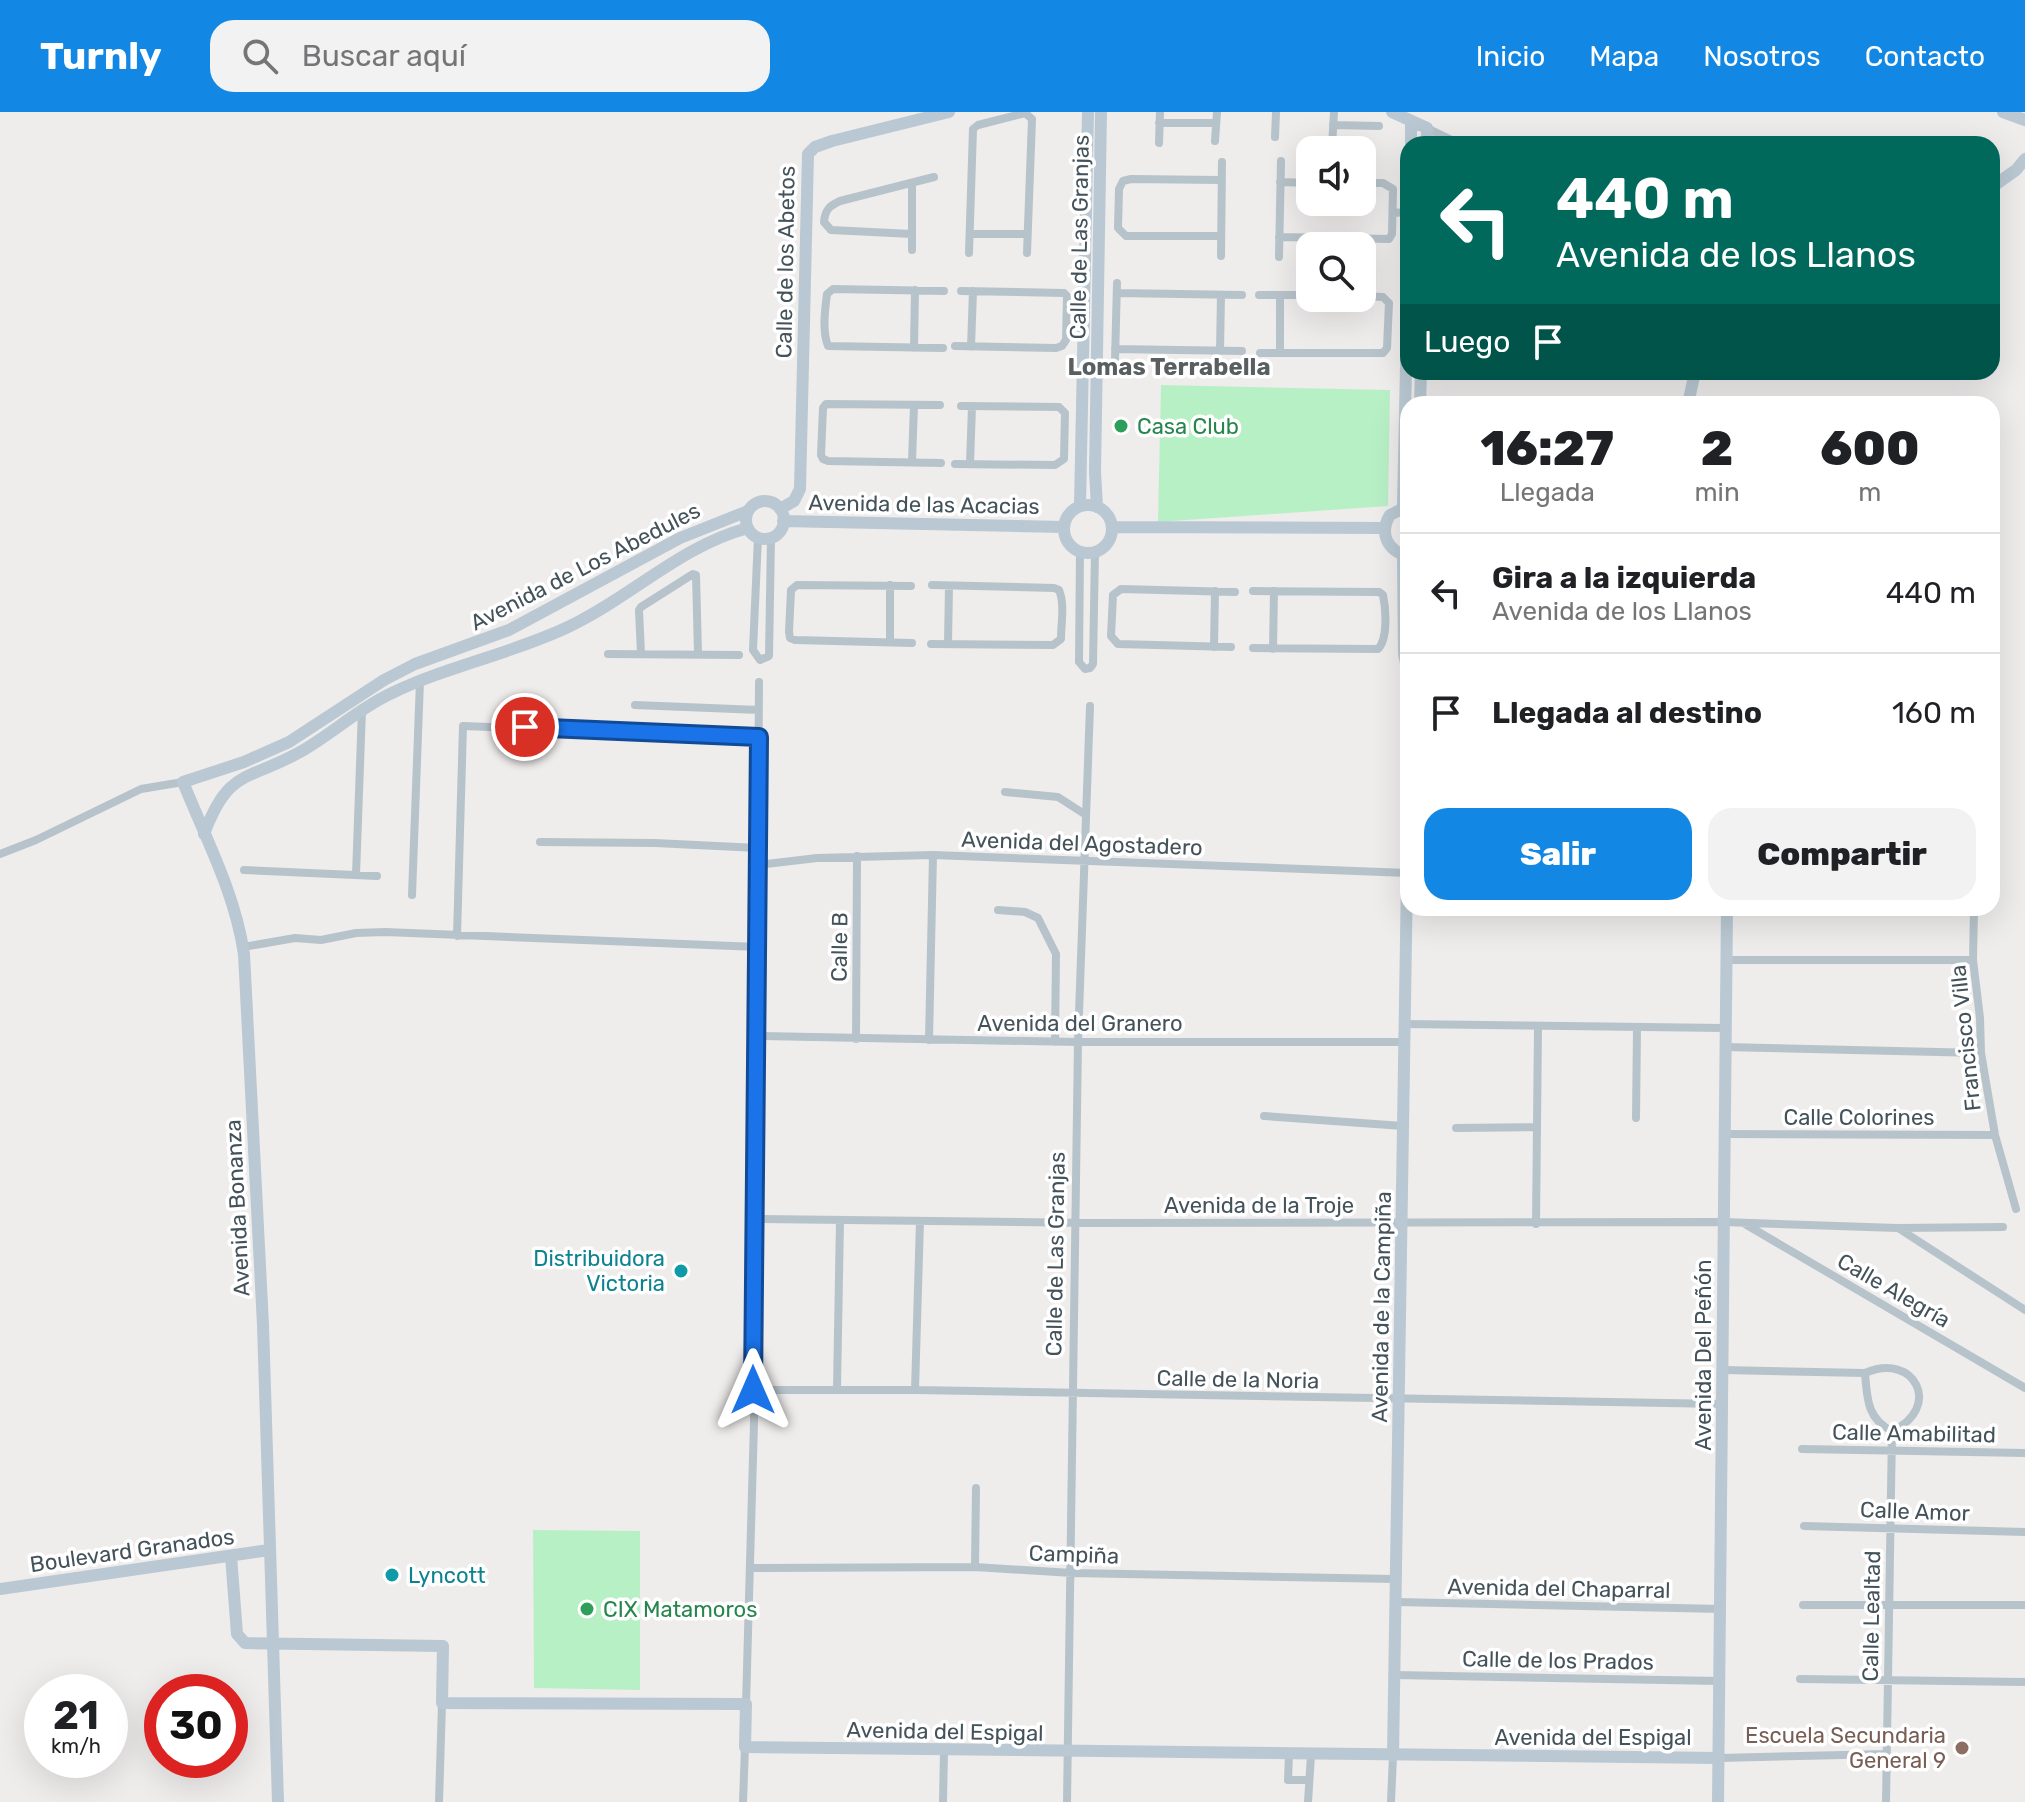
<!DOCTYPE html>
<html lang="es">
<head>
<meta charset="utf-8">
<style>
	:root { --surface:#fff; --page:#f2f2f2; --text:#202124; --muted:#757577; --line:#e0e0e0; --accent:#1287e3 }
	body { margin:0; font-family:Rubik,sans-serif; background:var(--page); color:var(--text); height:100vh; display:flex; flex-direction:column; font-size:30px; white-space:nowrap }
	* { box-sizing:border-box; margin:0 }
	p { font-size:26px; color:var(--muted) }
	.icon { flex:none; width:44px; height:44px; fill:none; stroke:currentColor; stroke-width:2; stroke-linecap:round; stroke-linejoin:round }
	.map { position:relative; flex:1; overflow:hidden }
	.sheet { position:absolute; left:1400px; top:284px; width:600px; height:520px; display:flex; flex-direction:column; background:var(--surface); border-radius:24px; box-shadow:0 8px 32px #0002 }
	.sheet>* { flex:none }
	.guide { position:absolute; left:1400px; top:24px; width:600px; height:244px; border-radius:24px; box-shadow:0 8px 32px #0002; background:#00695c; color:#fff; overflow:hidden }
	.buttons { position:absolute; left:1296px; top:24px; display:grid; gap:16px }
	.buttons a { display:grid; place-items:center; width:80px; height:80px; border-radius:16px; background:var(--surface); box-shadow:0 8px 32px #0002; font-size:40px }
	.speed { position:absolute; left:24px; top:1562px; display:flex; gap:16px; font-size:40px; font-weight:700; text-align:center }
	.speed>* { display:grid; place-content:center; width:104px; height:104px; border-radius:50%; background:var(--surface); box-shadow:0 8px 32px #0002; line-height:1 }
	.speed small { font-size:20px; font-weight:400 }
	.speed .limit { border:12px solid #d22; background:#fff; color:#111 }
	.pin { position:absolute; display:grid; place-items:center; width:68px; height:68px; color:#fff; margin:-34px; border:4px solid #fff; border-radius:50%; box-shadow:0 2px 8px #0007 }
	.me { position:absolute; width:88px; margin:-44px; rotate:0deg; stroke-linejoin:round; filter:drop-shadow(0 0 6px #0008) }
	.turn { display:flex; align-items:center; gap:28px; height:168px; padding:0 24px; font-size:36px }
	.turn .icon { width:104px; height:104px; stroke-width:2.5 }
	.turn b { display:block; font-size:56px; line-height:68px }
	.then { display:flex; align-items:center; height:76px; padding:0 24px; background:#0003; gap:16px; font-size:30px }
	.eta { display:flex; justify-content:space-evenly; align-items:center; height:136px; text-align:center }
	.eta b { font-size:48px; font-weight:800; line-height:56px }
	.button { display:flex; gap:16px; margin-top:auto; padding:16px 24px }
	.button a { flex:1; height:92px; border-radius:24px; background:var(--accent); color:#fff; font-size:32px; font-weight:800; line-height:92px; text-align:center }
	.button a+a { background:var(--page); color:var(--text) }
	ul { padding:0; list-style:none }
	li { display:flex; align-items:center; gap:24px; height:120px; padding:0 24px; border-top:2px solid var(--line) }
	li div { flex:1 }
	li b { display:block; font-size:30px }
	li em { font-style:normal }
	header { display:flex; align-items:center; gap:48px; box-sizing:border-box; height:112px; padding:0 40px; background:var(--accent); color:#fff }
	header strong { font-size:38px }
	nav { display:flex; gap:44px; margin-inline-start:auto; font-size:28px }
	.search { width:560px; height:72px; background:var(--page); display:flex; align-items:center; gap:20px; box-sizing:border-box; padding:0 28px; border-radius:24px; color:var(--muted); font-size:30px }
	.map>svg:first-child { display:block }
	.green { fill:#b8f0c6 }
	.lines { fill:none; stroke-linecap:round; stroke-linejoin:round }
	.street { stroke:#b7c3ca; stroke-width:8 }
	.secondary { stroke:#b9c8d2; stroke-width:12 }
	.route-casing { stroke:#114b97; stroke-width:20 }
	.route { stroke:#1a73e8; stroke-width:14 }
	.leisure-dot { fill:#2e9e5b; stroke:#fff; stroke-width:3 }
	.culture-dot { fill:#0f9aa8; stroke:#fff; stroke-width:3 }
	.education-dot { fill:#8d6e63; stroke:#fff; stroke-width:3 }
	.labels { text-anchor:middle; stroke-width:7; stroke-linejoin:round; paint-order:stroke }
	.street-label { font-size:22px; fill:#44525a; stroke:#fff }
	.leisure-label { font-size:22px; fill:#27864d; stroke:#fff; text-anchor:start }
	.culture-label { font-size:22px; fill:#0d838f; stroke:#fff; text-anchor:end }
	.education-label { font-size:22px; fill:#785e54; stroke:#fff; text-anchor:end }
	.neighbourhood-label { font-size:24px; font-weight:bold; fill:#595e61; stroke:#fff }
</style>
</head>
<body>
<header>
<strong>Turnly</strong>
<div class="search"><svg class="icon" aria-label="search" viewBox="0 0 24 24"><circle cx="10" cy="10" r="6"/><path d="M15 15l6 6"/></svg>Buscar aquí</div>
<nav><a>Inicio</a><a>Mapa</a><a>Nosotros</a><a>Contacto</a></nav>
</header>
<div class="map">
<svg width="2025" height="1690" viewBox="0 0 2025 1690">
	<rect width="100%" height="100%" fill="#efecec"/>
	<path class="green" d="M1161 273 1390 278 1388 394 1158 410Z
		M533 1418 640 1419V1578L534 1576Z"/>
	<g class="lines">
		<path class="street" d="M1159 11H1216
			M1333 13 1379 14
			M1427 16 1460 32
			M1275 25 1276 0
			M1215 29 1217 0
			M1159 31 1160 0
			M1332 35 1334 0
			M1280 70 1310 71
			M912 71V138
			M1393 101 1408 100
			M912 122 831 118 824 110C825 98 829 94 840 89L934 65
			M970 122H1027
			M1221 124H1126L1118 116 1119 77 1123 69 1131 67 1221 68
			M1279 125 1389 127 1392 122 1393 77 1383 71H1362
			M969 141 973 17 978 13 1025 1 1032 7 1027 141
			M1221 144 1222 50
			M1279 145 1281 49
			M1117 181 1242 183
			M1259 183H1310
			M955 234 1056 236 1062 234 1066 228 1067 184 1064 181 961 179
			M971 235 973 179
			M914 236 915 178
			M943 236 828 234C822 219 825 197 827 182L833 177 944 179
			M1115 237 1242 239
			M1220 239 1221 183
			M1260 241H1383L1387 236 1389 191 1383 185 1362 184
			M1280 241V183
			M1115 248 1117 171
			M940 293 826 292 823 296 821 343 823 347 828 349 941 351
			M912 350 914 293
			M955 352 1055 353 1064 347 1065 301 1059 295 961 294
			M970 352 972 294
			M758 425 753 538 760 548 769 544 771 425
			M1080 439 1079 550 1085 557 1090 556 1093 552 1095 440
			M911 474 797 473 791 478 789 520 790 526 795 528 912 531
			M890 530V473
			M931 532 1053 533 1061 527C1061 511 1065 492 1059 478L1054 476 932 473
			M948 532 949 474
			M1214 535 1215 479
			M1231 535 1118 532 1111 524 1113 483 1121 477 1235 480
			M1253 536 1378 537C1388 527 1386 497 1383 483L1379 480 1253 479
			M1273 537 1274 479
			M608 542 739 543
			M641 542 639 498 641 495 693 462 696 463 698 542
			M635 593 759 598
			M1005 680 1058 685 1086 703
			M540 730 655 731 758 736
			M0 742 36 728 141 677 183 670
			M757 753 817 746 933 743 1408 761
			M244 758 377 764
			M356 763 362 598
			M412 783 420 569
			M1974 796 1973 848 1980 906 1981 941 1995 1023 2016 1097
			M998 798 1025 800 1038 806 1056 842 1055 930
			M457 824 463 614 759 625
			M243 835 295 826 321 828 356 821 385 820 758 835
			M1726 848H1973
			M1404 912 1724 916
			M757 924 1078 930H1404
			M856 927 857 744
			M929 928 933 743
			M1724 935 1981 941
			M1264 1004 1403 1014
			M1636 1006 1637 916
			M1456 1016 1537 1015
			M1723 1022 1995 1023
			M754 1107 1092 1111 1723 1110 1897 1116 2003 1115
			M1536 1112 1538 914
			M1745 1112 2025 1276
			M1898 1116 2025 1198
			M1723 1258 1865 1261C1915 1239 1943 1296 1892 1319
			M1865 1261C1867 1286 1867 1307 1892 1319
			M837 1277 840 1108
			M753 1278H915L1723 1292
			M915 1278 920 1109
			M1802 1337 2025 1341
			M1804 1414 2025 1420
			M975 1455 976 1376
			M751 1456 975 1455 1072 1461 1396 1467
			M1396 1490 1722 1497
			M1803 1493H2025
			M1395 1563 1720 1569
			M1800 1567 2025 1570
			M746 1592 754 1310 759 570
			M1289 1643 1288 1668H1309
			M1719 1646 1886 1642
			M439 1690 442 1591
			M743 1690 745 1635
			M943 1690 944 1639
			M1067 1690 1078 930 1090 594
			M1308 1690 1311 1643
			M1391 1690 1393 1644
			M1886 1690 1892 1319"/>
		<path class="secondary" d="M1392 0 1427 16V32
			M2003 0 2025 8
			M1411 32V9
			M1992 75 2016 58 2025 47
			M1420 292 1421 260
			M1688 292 1695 260
			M746 408a19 19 0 1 1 38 0a19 19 0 1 1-38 0Z
			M1064 417a24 24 0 1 1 48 0a24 24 0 1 1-48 0Z
			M1080 394 1088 0
			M1408 394 1390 403C1379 421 1387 439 1408 444
			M1097 395 1095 360 1101 0
			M1403 395 1408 160
			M780 397 794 389 800 377 808 42 815 35 832 29 949 0
			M783 409 1064 415
			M1112 415 1384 416
			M1403 443 1404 542 1408 561
			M204 722C229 656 246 670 300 640 332 622 359 596 392 581 448 554 511 542 568 515 630 486 680 434 748 416
			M231 1444 237 1522 245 1531 443 1534 442 1591 746 1592 745 1635 1719 1646
			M0 1477 269 1438
			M1393 1644 1408 701
			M278 1690 263 1213 244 842C235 781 206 727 183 670L244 650 289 630 384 568 415 552 509 518 680 426 748 399
			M1718 1690 1727 796"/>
	</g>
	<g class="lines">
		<g class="route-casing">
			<path id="route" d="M525 615 759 625 753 1278"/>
		</g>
		<use href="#route" class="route"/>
	</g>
	<g class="leisure-dot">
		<circle cx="1121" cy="314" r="8"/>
		<circle cx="587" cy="1497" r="8"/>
	</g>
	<g class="culture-dot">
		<circle cx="681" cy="1159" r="8"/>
		<circle cx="392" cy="1463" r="8"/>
	</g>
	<circle class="education-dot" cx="1962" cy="1636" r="8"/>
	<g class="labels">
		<g class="street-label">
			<text transform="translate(1079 125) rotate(-89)" y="8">Calle de Las Granjas</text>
			<text transform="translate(785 150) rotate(-89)" y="8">Calle de los Abetos</text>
			<text transform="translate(924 392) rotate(1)" y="8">Avenida de las Acacias</text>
			<text transform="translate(585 454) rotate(-27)" y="8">Avenida de Los Abedules</text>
			<text transform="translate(1082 731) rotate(2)" y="8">Avenida del Agostadero</text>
			<text transform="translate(839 835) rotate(-89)" y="8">Calle B</text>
			<text x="1080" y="919">Avenida del Granero</text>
			<text transform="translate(1965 926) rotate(-96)" y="8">Francisco Villa</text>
			<text x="1859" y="1013">Calle Colorines</text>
			<text x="1259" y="1101">Avenida de la Troje</text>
			<text transform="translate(237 1096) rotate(-93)" y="8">Avenida Bonanza</text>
			<text transform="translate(1055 1142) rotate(-89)" y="8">Calle de Las Granjas</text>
			<text transform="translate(1894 1178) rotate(30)" y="8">Calle Alegría</text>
			<text transform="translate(1381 1195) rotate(-89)" y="8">Avenida de la Campiña</text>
			<text transform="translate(1703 1243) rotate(-90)" y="8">Avenida Del Peñón</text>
			<text transform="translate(1238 1267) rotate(1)" y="8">Calle de la Noria</text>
			<text transform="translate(1914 1321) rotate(1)" y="8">Calle Amabilitad</text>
			<text transform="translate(1915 1399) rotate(2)" y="8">Calle Amor</text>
			<text transform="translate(132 1438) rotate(-8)" y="8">Boulevard Granados</text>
			<text transform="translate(1074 1442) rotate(2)" y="8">Campiña</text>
			<text transform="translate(1559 1476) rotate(1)" y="8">Avenida del Chaparral</text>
			<text transform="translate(1871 1504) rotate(-89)" y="8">Calle Lealtad</text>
			<text transform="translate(1558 1548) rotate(1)" y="8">Calle de los Prados</text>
			<text transform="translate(945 1619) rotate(1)" y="8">Avenida del Espigal</text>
			<text x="1593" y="1633">Avenida del Espigal</text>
		</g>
		<g class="leisure-label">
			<text x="1137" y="322">Casa Club</text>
			<text x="603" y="1505">CIX Matamoros</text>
		</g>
		<g class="culture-label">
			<text x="665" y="1154">Distribuidora<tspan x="665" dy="25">Victoria</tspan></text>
			<text x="408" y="1471" text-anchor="start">Lyncott</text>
		</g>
		<g class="education-label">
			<text x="1946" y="1631">Escuela Secundaria<tspan x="1946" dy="25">General 9</tspan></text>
		</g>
		<g class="neighbourhood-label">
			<text x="1169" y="263">Lomas Terrabella</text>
		</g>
	</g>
</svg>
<div class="buttons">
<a><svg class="icon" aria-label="sound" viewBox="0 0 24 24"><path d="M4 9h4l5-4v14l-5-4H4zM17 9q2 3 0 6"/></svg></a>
<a><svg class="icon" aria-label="search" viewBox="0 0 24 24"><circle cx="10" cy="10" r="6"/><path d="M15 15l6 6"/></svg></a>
</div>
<div class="speed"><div>21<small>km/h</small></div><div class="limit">30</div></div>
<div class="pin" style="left:525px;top:615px;background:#d93025"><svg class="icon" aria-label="arrive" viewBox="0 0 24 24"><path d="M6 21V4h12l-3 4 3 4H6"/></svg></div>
<svg class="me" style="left:753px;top:1278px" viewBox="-20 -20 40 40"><path d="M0-17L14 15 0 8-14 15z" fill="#1a73e8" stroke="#fff" stroke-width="4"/></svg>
<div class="guide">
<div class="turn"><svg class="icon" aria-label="left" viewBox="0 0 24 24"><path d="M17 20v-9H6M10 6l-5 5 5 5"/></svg><div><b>440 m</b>Avenida de los Llanos</div></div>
<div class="then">Luego<svg class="icon" aria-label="arrive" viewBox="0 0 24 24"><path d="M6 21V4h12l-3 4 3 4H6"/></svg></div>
</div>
<section class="sheet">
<div class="eta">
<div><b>16:27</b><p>Llegada</p></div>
<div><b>2</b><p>min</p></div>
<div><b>600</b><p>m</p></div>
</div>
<ul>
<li><svg class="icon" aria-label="left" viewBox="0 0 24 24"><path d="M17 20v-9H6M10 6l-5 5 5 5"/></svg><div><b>Gira a la izquierda</b><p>Avenida de los Llanos</p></div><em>440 m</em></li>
<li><svg class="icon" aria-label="arrive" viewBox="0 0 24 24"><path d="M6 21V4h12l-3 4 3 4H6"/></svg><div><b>Llegada al destino</b></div><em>160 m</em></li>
</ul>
<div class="button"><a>Salir</a><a>Compartir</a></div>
</section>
</div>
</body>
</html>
